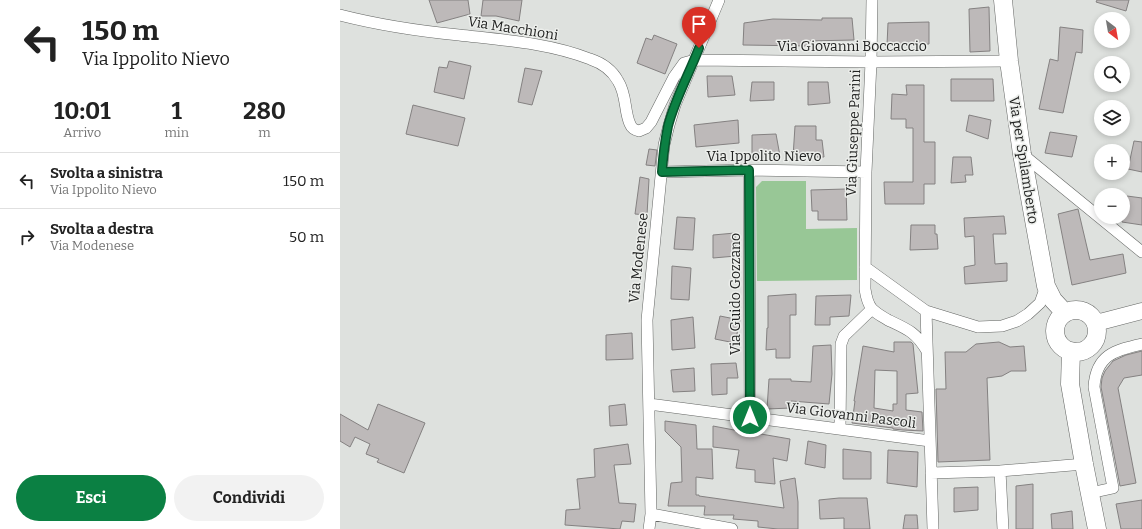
<!DOCTYPE html>
<html lang="it">
<head>
<meta charset="utf-8">
<style>
	:root { --surface:#fff; --page:#f2f2f2; --text:#222; --muted:#767676; --line:#e0e0e0; --accent:#0b8043 }
	body { margin:0; font-family:Bitter,serif; background:var(--page); color:var(--text); height:100vh; display:flex; flex-direction:column; font-size:15px; white-space:nowrap }
	* { box-sizing:border-box; margin:0 }
	p { font-size:13px; color:var(--muted) }
	.icon { flex:none; width:22px; height:22px; fill:none; stroke:currentColor; stroke-width:2; stroke-linecap:round; stroke-linejoin:round }
	.map { position:relative; flex:1; overflow:hidden }
	.panel { display:flex; flex-direction:column; background:var(--surface); width:340px }
	.panel>* { flex:none }
	.top-card { background:#fff; color:var(--text); overflow:hidden }
	.needle { width:26px; rotate:149deg }
	.buttons { position:absolute; left:754px; top:12px; display:grid; gap:8px }
	.buttons a { display:grid; place-items:center; width:36px; height:36px; border-radius:50%; background:var(--surface); box-shadow:0 2px 6px #0003; font-size:20px }
	.pin { position:absolute; display:grid; place-items:center; width:34px; height:34px; color:#fff; margin:-41px -17px; border-radius:50% 50% 50% 0; rotate:-45deg; box-shadow:0 0 4px #0007 }
	.pin .icon { rotate:45deg }
	.me { position:absolute; width:44px; margin:-22px; rotate:0deg; stroke-linejoin:round; filter:drop-shadow(0 0 3px #0008) }
	.turn { display:flex; align-items:center; gap:14px; height:84px; padding:0 16px; font-size:18px }
	.turn .icon { width:52px; height:52px; stroke-width:2.5 }
	.turn b { display:block; font-size:28px; line-height:34px }
	.eta { display:flex; justify-content:space-evenly; align-items:center; height:68px; text-align:center }
	.eta b { font-size:24px; font-weight:700; line-height:28px }
	.primary-button { display:flex; gap:8px; margin-top:auto; padding:8px 16px }
	.primary-button a { flex:1; height:46px; border-radius:24px; background:var(--accent); color:#fff; font-size:16px; font-weight:700; line-height:46px; text-align:center }
	.primary-button a+a { background:var(--page); color:var(--text) }
	ul { padding:0; list-style:none }
	li { display:flex; align-items:center; gap:12px; height:56px; padding:0 16px; border-top:1px solid var(--line) }
	li div { flex:1 }
	li b { display:block; font-size:15px }
	li em { font-style:normal }
	main { display:flex; flex:1; min-height:0 }
	.map>svg:first-child { display:block }
	.green { fill:#98c796 }
	.building { fill:#bdb9b9; stroke:#848181; fill-rule:evenodd }
	.lines { fill:none; stroke-linecap:round; stroke-linejoin:round }
	.street-casing { stroke:#646664; stroke-width:12 }
	.secondary-casing { stroke:#646664; stroke-width:17 }
	.primary-casing { stroke:#646664; stroke-width:19 }
	.street { stroke:#fff; stroke-width:11 }
	.secondary { stroke:#fff; stroke-width:16 }
	.primary { stroke:#fff; stroke-width:18 }
	.route-casing { stroke:#07532c; stroke-width:10 }
	.route { stroke:#0b8043; stroke-width:7 }
	.labels { text-anchor:middle; stroke-width:3; stroke-linejoin:round; paint-order:stroke }
	.street-label { font-size:14px; fill:#212221; stroke:#eceeeb }
</style>
</head>
<body>
<main>
<section class="panel">
<div class="top-card">
<div class="turn"><svg class="icon" aria-label="left" viewBox="0 0 24 24"><path d="M17 20v-9H6M10 6l-5 5 5 5"/></svg><div><b>150 m</b>Via Ippolito Nievo</div></div>
</div>
<div class="eta">
<div><b>10:01</b><p>Arrivo</p></div>
<div><b>1</b><p>min</p></div>
<div><b>280</b><p>m</p></div>
</div>
<ul>
<li><svg class="icon" aria-label="left" viewBox="0 0 24 24"><path d="M17 20v-9H6M10 6l-5 5 5 5"/></svg><div><b>Svolta a sinistra</b><p>Via Ippolito Nievo</p></div><em>150 m</em></li>
<li><svg class="icon" aria-label="right" viewBox="0 0 24 24"><path d="M7 20v-9h11M14 6l5 5-5 5"/></svg><div><b>Svolta a destra</b><p>Via Modenese</p></div><em>50 m</em></li>
</ul>
<div class="primary-button"><a>Esci</a><a>Condividi</a></div>
</section>
<div class="map">
<svg width="802" height="529" viewBox="0 0 802 529">
	<rect width="100%" height="100%" fill="#dee1de"/>
	<path class="green" d="M422 181H466V229L517 228V280L417 281 416 187Z"/>
	<path class="building" d="M89 0H128L130 14 97 23Z
		M143 0H182L179 21 156 16H141Z
		M757 0H789L786 11 756 2Z
		M649 7 650 51 630 52 629 9Z
		M482 18H512L514 40 468 41V46L403 45 404 23 433 19 482 20Z
		M589 22V44L547 45 548 23Z
		M720 27 743 30 742 53 736 52 723 113 699 109 710 59 718 61Z
		M314 35 337 44 325 74 297 63 306 38 312 40Z
		M109 61 131 66 124 99 94 92 99 67 107 68Z
		M185 68 202 71 192 105 178 102Z
		M367 76H392L395 95 368 97Z
		M611 79H653L654 101H611Z
		M412 82H434V100L410 101Z
		M468 82H488L490 103 468 105Z
		M566 85H584V142H595V184H584V204H545L544 182H573V128H566V119H551L552 94 567 95Z
		M73 105 125 118 118 146 66 134Z
		M629 115 651 120 648 139 626 131Z
		M398 120 399 143 356 147 354 125Z
		M455 126H476V140H482L484 157H453Z
		M710 132 737 136 732 157 705 153Z
		M436 134 440 156 412 158V135Z
		M794 141 802 142V172L788 169Z
		M309 149 317 150 315 166 306 165Z
		M613 157H631L633 175H625L626 182 611 183Z
		M300 177 309 179 307 215 295 214Z
		M506 189 507 220H478V211H472L471 190Z
		M787 196 802 198V225L782 222Z
		M738 209 750 260 783 254 786 273 732 285 718 214Z
		M664 216 666 234H653L655 264 667 263V281L625 284 624 267 635 265 634 236 625 237 624 218Z
		M337 217 355 218 353 250 334 249Z
		M571 225H595V234H597L598 249 570 250Z
		M395 233 396 256 373 258V235Z
		M332 266 351 268 349 300 331 299Z
		M456 294V315H450V358H436V349L426 350 427 328H428V296Z
		M511 295 509 316 490 317V325H475L476 296Z
		M380 316 400 320 395 343 375 339Z
		M353 317 355 348 332 350 331 320Z
		M292 333 293 359 266 360V335Z
		M554 342H571L573 344 578 393 566 394V410L582 412 583 431 563 430 553 429V428L512 423 515 401H514L523 346 554 352ZM535 370 557 371V404H553V411L534 408Z
		M659 342 670 347 684 346 686 371H671L662 376 647 378 650 460 598 462 596 389H606L605 352H626L636 344Z
		M491 345 492 374 489 404 451 401V408L427 409 429 379H451V381L471 382 473 346Z
		M802 351V375L784 378 778 388 796 483 780 486 761 387 762 378 765 371 773 361 786 355Z
		M396 363 398 378H387V394L372 395 371 364Z
		M354 368 355 391 333 392 331 370Z
		M38 404 85 423 64 473 37 462 39 459 26 454 30 444 15 437 10 447 0 441V414L28 430Z
		M285 404 287 425 270 426 269 406Z
		M325 421 356 425 357 449H372L373 479 356 477V495H359V496L444 508 440 481 455 478 458 502V529H438L418 527V521L393 519 394 515H364L365 506H328L331 483 342 482 341 447 325 431Z
		M373 426 415 434V433L450 439 447 461 433 458 435 484 415 482V470L396 468 399 450 373 447Z
		M468 441 486 445 485 468 465 464Z
		M288 444 291 464 274 465 279 503 296 504 294 522 282 521 280 529 225 525 226 510 240 509 237 479 255 477 254 449Z
		M503 449 531 452V479H503Z
		M548 450 578 452 577 487 547 483Z
		M693 484V529H676V486Z
		M638 487V510L614 512V488Z
		M499 498H527L530 529H504V518L480 519 479 500Z
		M802 500V529H781L776 504Z
		M732 511 733 529H712L711 514Z
		M565 515H577L578 529H563Z"/>
	<g class="lines">
		<g class="street-casing">
			<path id="street" d="M532 0 531 62 526 172 525 289C526 296 528 304 532 309 537 314 543 317 548 320 567 329 576 332 587 351
				M0 15C39 25 79 31 119 35 163 40 209 43 250 59 262 63 272 70 278 81 287 95 284 111 290 124 292 129 295 130 299 131L306 128 311 122 334 77 344 63 355 60 531 62 669 61
				M682 154 802 252
				M409 170 410 417
				M322 172 409 170 526 172
				M525 267 586 311 638 327 662 326 677 321 688 314 700 303 706 286
				M586 311 593 529
				M309 404 590 441
				M500 429 501 344 504 336 532 309
				M660 471 663 529
				M591 473 660 471 744 464
				M750 493 773 488 754 387C756 355 775 350 802 344
				M311 514 392 529
				M309 529 311 514 307 320 324 145 329 125 335 105 379 0"/>
		</g>
		<g class="secondary-casing">
			<path id="secondary" d="M756 323 802 311"/>
		</g>
		<g class="primary-casing">
			<path id="primary" d="M663 0 669 61 682 154 706 286 713 300 725 313
				M715 331a21 21 0 1 1 42 0a21 21 0 1 1-42 0Z
				M731 351 730 384 744 464 757 529"/>
		</g>
		<use href="#street" class="street"/>
		<use href="#secondary" class="secondary"/>
		<use href="#primary" class="primary"/>
	</g>
	<g class="lines">
		<g class="route-casing">
			<path id="route" d="M359 48C349 74 335 99 328 126 325 141 323 157 322 172L409 170 410 417"/>
		</g>
		<use href="#route" class="route"/>
	</g>
	<g class="labels">
		<g class="street-label">
			<text transform="translate(173 28) rotate(9)" y="5">Via Macchioni</text>
			<text x="512" y="51">Via Giovanni Boccaccio</text>
			<text transform="translate(513 133) rotate(-88)" y="5">Via Giuseppe Parini</text>
			<text x="424" y="161">Via Ippolito Nievo</text>
			<text transform="translate(684 160) rotate(81)" y="5">Via per Spilamberto</text>
			<text transform="translate(298 258) rotate(-84)" y="5">Via Modenese</text>
			<text transform="translate(395 294) rotate(-90)" y="5">Via Guido Gozzano</text>
			<text transform="translate(511 415) rotate(7)" y="5">Via Giovanni Pascoli</text>
		</g>
	</g>
</svg>
<div class="buttons">
<a><svg class="needle" viewBox="-14 -14 28 28"><path d="M0-13l5 13h-10z" fill="#e53935"/><path d="M0 13l5-13h-10z" fill="#767676"/></svg></a>
<a><svg class="icon" aria-label="search" viewBox="0 0 24 24"><circle cx="10" cy="10" r="6"/><path d="M15 15l6 6"/></svg></a>
<a><svg class="icon" aria-label="layers" viewBox="0 0 24 24"><path d="M12 4l9 5-9 5-9-5zM3 14l9 5 9-5"/></svg></a>
<a>+</a>
<a>−</a>
</div>
<div class="pin" style="left:359px;top:48px;background:#d93025"><svg class="icon" aria-label="arrive" viewBox="0 0 24 24"><path d="M6 21V4h12l-3 4 3 4H6"/></svg></div>
<svg class="me" style="left:410px;top:417px" viewBox="-20 -20 40 40"><circle r="17" fill="#0b8043" stroke="#fff" stroke-width="3"/><path d="M0-11L8 9 0 5-8 9z" fill="#fff"/></svg>
</div>
</main>
</body>
</html>
